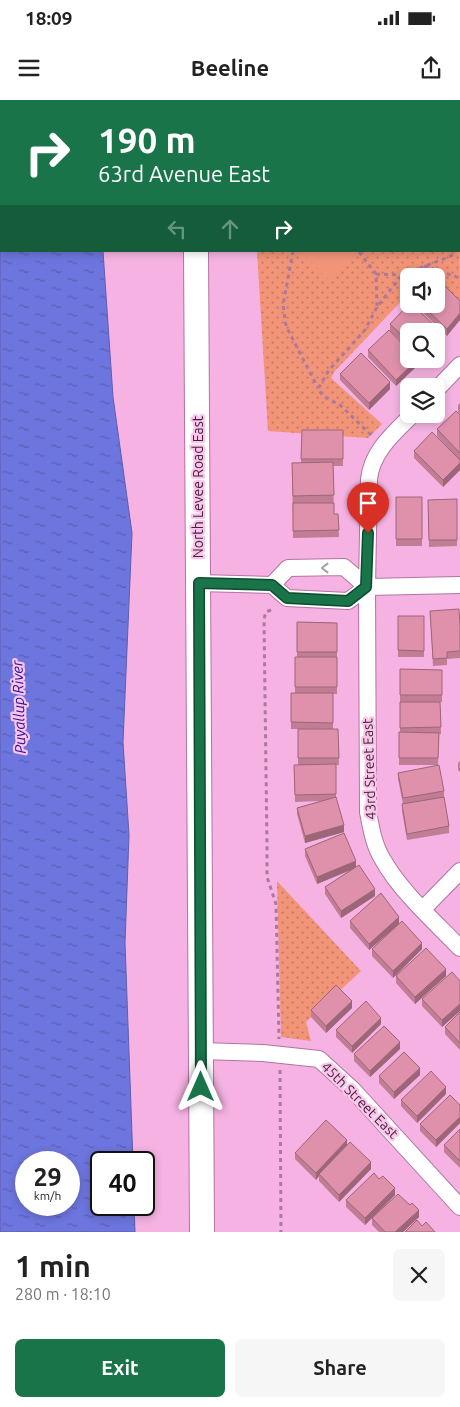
<!DOCTYPE html>
<html lang="en">
<head>
<meta charset="utf-8">
<style>
	:root { --surface:#fff; --page:#f6f6f6; --text:#222; --muted:#767676; --accent:#197449 }
	body { margin:0; font-family:Ubuntu,sans-serif; background:var(--page); color:var(--text); height:100vh; display:flex; flex-direction:column; font-size:19px; white-space:nowrap }
	* { box-sizing:border-box; margin:0 }
	p { font-size:16px; color:var(--muted) }
	.icon { flex:none; width:28px; height:28px; fill:none; stroke:currentColor; stroke-width:2; stroke-linecap:round; stroke-linejoin:round }
	.map { position:relative; height:1132px; overflow:hidden }
	.side { display:flex; flex-direction:column; background:var(--surface); flex:1 }
	.side>* { flex:none }
	.banner { position:absolute; left:0px; top:0px; width:460px; height:152px; box-shadow:0 2px 8px #0003; background:#197449; color:#fff; overflow:hidden }
	.fabs { position:absolute; left:400px; top:168px; display:grid; gap:10px }
	.fabs a { display:grid; place-items:center; width:45px; height:45px; border-radius:8px; background:var(--surface); box-shadow:0 2px 8px #0003; font-size:25px }
	.speed { position:absolute; left:15px; top:1051px; display:flex; gap:10px; font-size:25px; font-weight:700; text-align:center }
	.speed>* { display:grid; place-content:center; width:65px; height:65px; border-radius:50%; background:var(--surface); box-shadow:0 2px 8px #0003; line-height:1 }
	.speed small { font-size:12px; font-weight:400 }
	.speed .limit { border:2px solid #111; border-radius:8px; background:#fff; color:#111 }
	.pin { position:absolute; display:grid; place-items:center; width:42px; height:42px; color:#fff; margin:-51px -21px; border-radius:50% 50% 50% 0; rotate:-45deg; box-shadow:0 0 5px #0007 }
	.pin .icon { rotate:45deg }
	.me { position:absolute; width:55px; margin:-28px; rotate:0deg; stroke-linejoin:round; filter:drop-shadow(0 0 4px #0008) }
	.turn { display:flex; align-items:center; gap:18px; height:105px; padding:0 15px; font-size:22px }
	.turn .icon { width:65px; height:65px; stroke-width:2.5 }
	.turn b { display:block; font-size:35px; line-height:42px }
	.lanes { display:flex; align-items:center; height:48px; padding:0 15px; background:#0003; justify-content:center; gap:25px; direction:ltr }
	.lanes .off { opacity:.35 }
	.round { display:grid; place-items:center; flex:none; width:52px; height:52px; border-radius:8px; background:var(--page) }
	.head { display:flex; align-items:center; justify-content:space-between; height:85px; padding:0 15px }
	h1 { font-size:30px; font-weight:700; line-height:38px }
	.button { display:flex; gap:10px; margin-top:auto; padding:10px 15px }
	.button a { flex:1; height:58px; border-radius:8px; background:var(--accent); color:#fff; font-size:20px; font-weight:700; line-height:58px; text-align:center }
	.button a+a { background:var(--page); color:var(--text) }
	.status { display:flex; justify-content:space-between; align-items:center; height:35px; padding:0 25px; background:var(--surface); direction:ltr }
	.status svg { height:14px; fill:currentColor }
	header { display:flex; justify-content:space-between; align-items:center; height:65px; padding:0 15px; background:var(--surface); font-size:22px; font-weight:700 }
	.map>svg:first-child { display:block }
	.park { fill:url(#park-dots) }
	.garden { fill:#f29478 }
	.water { fill:url(#water-ripples); stroke:#605dac; fill-rule:evenodd }
	.lines { fill:none; stroke-linecap:round; stroke-linejoin:round }
	.street-casing { stroke:#b274a1; stroke-width:18 }
	.secondary-casing { stroke:#b274a1; stroke-width:26 }
	.path { stroke:#ac799e; stroke-width:3; stroke-dasharray:4 4; stroke-linecap:butt }
	.street { stroke:#fff; stroke-width:16 }
	.secondary { stroke:#fff; stroke-width:24 }
	.wall { fill:#c07d94 }
	.shaded-wall { fill:#9c6678 }
	.building { fill:#df91ac; stroke:#9c6678 }
	.oneway { stroke:#a99da6 }
	.route-casing { stroke:#104b2f; stroke-width:12 }
	.route { stroke:#197449; stroke-width:9 }
	.labels { text-anchor:middle; stroke-width:4.5; stroke-linejoin:round; paint-order:stroke }
	.street-label { font-size:14px; fill:#402639; stroke:#fbc4eb }
	.water-label { font-size:15px; font-style:italic; fill:#291292; stroke:#fbc4eb }
</style>
</head>
<body>
<div class="status"><b>18:09</b><svg viewBox="0 0 49 12"><path d="M0 12V9h3v3zM5 12V6h3v6zM10 12V3h3v9zM15 12V0h3v12zM26 1h20v11H26zM47 4h2v5h-2z"/></svg></div>
<header><svg class="icon" aria-label="menu" viewBox="0 0 24 24"><path d="M4 6h16M4 12h16M4 18h16"/></svg>Beeline<svg class="icon" aria-label="share" viewBox="0 0 24 24"><path d="M12 15V3M7 8l5-5 5 5M5 13v7h14v-7"/></svg></header>
<div class="map">
<svg width="460" height="1132" viewBox="0 0 460 1132">
	<defs>
		<pattern id="park-dots" width="8" height="8" patternUnits="userSpaceOnUse" patternTransform="scale(1.25)"><rect width="8" height="8" fill="#f29478"/><path d="M2 2h.1M6 6h.1" fill="none" stroke="#c57963" stroke-width="1.8" stroke-linecap="round"/></pattern>
		<pattern id="water-ripples" width="26" height="14" patternUnits="userSpaceOnUse" patternTransform="scale(1.25)"><rect width="26" height="14" fill="#6d75de"/><path d="M2 4q2-2 4 0t4 0M15 11q2-2 4 0t4 0" fill="none" stroke="#5b60b5"/></pattern>
	</defs>
	<rect width="100%" height="100%" fill="#f5b2e2"/>
	<path class="park" d="M248 0H430L431 1H248Z
		M459 28 460 206 436 182V176H409V193L334 272 331 278 382 324 368 338 268 331 257 151H459Z
		M277 781 361 871 306 922 311 941 281 937Z"/>
	<path class="garden" d="M300 151H359L330 181Z"/>
	<path class="water" d="M0 0H99L1 1V151H103L113 297 132 433 123 642 129 735 125 843 133 1062H101V1105H134L135 1132H0ZM26 1062H69V1105H26Z"/>
	<g class="lines">
		<g class="street-casing">
			<path id="street" d="M436 290 460 265
				M413 314C394 333 372 351 369 379L367 487 368 712C371 728 374 746 383 760 401 792 435 822 460 848
				M199 483 272 485 287 498 348 501 367 487 460 485
				M272 485 288 468 344 467 367 487
				M423 809 460 771
				M201 951 263 953 319 959 353 990 460 1107"/>
		</g>
		<g class="secondary-casing">
			<path id="secondary" d="M196 0V1
				M196 151 202 1132"/>
		</g>
		<path class="path" d="M276 0V1
			M382 0 383 1
			M459 41 460 42
			M459 69 460 67
			M459 130 460 135
			M459 148 460 146
			M293 151 283 205 286 226 318 288
			M359 152 376 174 377 206
			M424 166 460 178
			M376 174 402 175
			M371 335 340 305 323 296 318 289 329 270 365 230 377 207 402 175 451 156 455 151
			M271 510 266 512 264 519 267 746V777L276 804 279 939
			M280 970 281 1132"/>
		<use href="#street" class="street"/>
		<use href="#secondary" class="secondary"/>
	</g>
	<path class="wall" d="M460 201 447 236 416 206V204H436Z
		M409 204H412L442 233V240L436 246V231H409V249L390 231V224Z
		M368 250 417 266 396 286 368 257Z
		M340 274 390 289 369 310 340 280Z
		M460 303V314L458 312V305Z
		M460 315V360L437 336V329Z
		M302 330H343V366H333L334 414H338L339 437 293 438 292 363H301Z
		M414 351 460 360V370L443 387 414 358Z
		M396 397H422V446H396Z
		M457 399V446L429 447 428 400Z
		M430 511 460 526V558L447 559V565L433 566Z
		M398 516H424V557H398Z
		M297 522 337 523V594H333V629H338L339 665H336V697L344 732 305 743 297 714V708L320 701 295 702 294 665H298V629H291V593H295V557H297Z
		M400 569 442 570V602H440L441 634H439L438 665H399V632H400Z
		M460 661V672L458 670V663Z
		M398 673 444 691V698L449 726V733L407 740 402 711 403 704 398 679Z
		M305 749 356 767 375 796 341 818 325 794V787L352 769 317 784 305 756Z
		M350 821 399 824 422 849 393 878 372 856V849L396 826 369 850 350 828Z
		M396 876H446L415 904 396 883Z
		M460 881V911L442 927 422 906V899Z
		M352 908 326 933 311 917V910Z
		M460 912V950L445 934V927Z
		M381 924 352 953 336 937V930Z
		M400 949 370 977 354 961V954Z
		M420 975 394 999 379 983V976Z
		M446 994 417 1023 401 1006V1000Z
		M460 1005V1023L436 1047 420 1031V1024Z
		M460 1029V1068L444 1052V1045Z
		M347 1045 371 1069 339 1102 319 1081V1076L316 1080 295 1059V1053Z
		M379 1079 395 1095 365 1125 346 1107V1100Z
		M419 1117 403 1132H379L372 1125V1118Z"/>
	<path class="shaded-wall" d="M460 213V220L447 236V229Z
		M442 233V240L436 246V239Z
		M417 260V266L396 286V280Z
		M390 282V289L369 310V303Z
		M460 363V370L443 387V380Z
		M344 725V732L305 743V736Z
		M356 761V768L317 784V777Z
		M375 789V796L341 818V811Z
		M399 817V824L369 850V844Z
		M422 843V849L393 878V871Z
		M446 869V876L415 904V897Z
		M352 901V908L326 933V926Z
		M460 904V911L442 927V920Z
		M381 918V924L352 953V946Z
		M400 942V949L370 977V971Z
		M420 968V975L394 999V992Z
		M446 987V994L417 1023V1016Z
		M460 1017V1023L436 1047V1040Z
		M347 1040V1047L319 1074V1076L316 1080V1073Z
		M371 1062V1069L339 1102V1095Z
		M395 1088V1095L365 1125V1118Z
		M419 1110V1117L403 1132H395Z"/>
	<path class="building" d="M437 178 460 201V213L447 229 421 204H436V179Z
		M409 204H412L442 233 436 239V231H409V242L390 224Z
		M389 230 409 251V259H416L417 260 396 280 368 250Z
		M361 253 390 282 369 303 340 274Z
		M456 311 460 315V353L437 329Z
		M302 330H343V359H301Z
		M432 332 460 360V363L443 380 414 351Z
		M333 362 334 395 293 396 292 363Z
		M396 397H422V439H396Z
		M457 399V440H429L428 400Z
		M293 403H334V414H338L339 430 293 431Z
		M459 509 460 526V551L447 552V558L433 559 430 511Z
		M398 516H424V551L398 550Z
		M297 522 337 523V552H297Z
		M295 557H337V587H295Z
		M400 569 442 570V595H400Z
		M291 593H333V623L291 622Z
		M400 602H440L441 627 400 628Z
		M298 629H338L339 658H298Z
		M399 632 439 633 438 658H399Z
		M336 664V694L295 695 294 665Z
		M439 665 444 691 403 698 398 673Z
		M336 697 344 725 305 736 297 708Z
		M444 697 449 726 407 734 402 704Z
		M344 733 356 761 317 777 305 749Z
		M359 765 375 789 341 811 325 787Z
		M381 793 399 817 369 844 350 821Z
		M402 821 422 843 393 871 372 849Z
		M426 848 446 869 415 897 396 876Z
		M452 872 460 881V904L442 920 422 899Z
		M336 885 352 901 326 926 311 910Z
		M366 901 381 918 352 946 336 930Z
		M460 912V943L445 927Z
		M384 926 400 942 370 971 354 954Z
		M404 952 420 968 394 992 379 976Z
		M431 971 446 987 417 1016 401 1000Z
		M450 995 460 1005V1017L436 1040 420 1024Z
		M326 1020 347 1040 316 1073 295 1053Z
		M460 1029V1061L444 1045Z
		M350 1042 371 1062 339 1095 319 1074Z
		M374 1073 379 1079 383 1076 395 1088 365 1118 346 1100Z
		M398 1094 410 1105 412 1103 419 1110 395 1132H385L372 1118Z
		M417 1120 422 1126 426 1122 435 1132H405Z"/>
	<defs><path id="oneway-chevron" d="M-2-3.5L2.5 0L-2 3.5" fill="none" stroke-width="1.6" stroke-linecap="round" stroke-linejoin="round" transform="scale(1.25)"/></defs>
	<use class="oneway" href="#oneway-chevron" transform="translate(325 468) rotate(180)"/>
	<g class="lines">
		<g class="route-casing">
			<path id="route" d="M201 987 199 483 272 485 287 498 348 501 366 487 368 433"/>
		</g>
		<use href="#route" class="route"/>
	</g>
	<g class="labels">
		<g class="street-label">
			<text transform="translate(198 387) rotate(-90)" y="5">North Levee Road East</text>
			<text transform="translate(369 669) rotate(-92)" y="5">43rd Street East</text>
			<text transform="translate(360 1000) rotate(45)" y="5">45th Street East</text>
		</g>
		<g class="water-label">
			<text transform="translate(19 607) rotate(-92)" y="5">Puyallup River</text>
		</g>
	</g>
</svg>
<div class="fabs">
<a><svg class="icon" aria-label="sound" viewBox="0 0 24 24"><path d="M4 9h4l5-4v14l-5-4H4zM17 9q2 3 0 6"/></svg></a>
<a><svg class="icon" aria-label="search" viewBox="0 0 24 24"><circle cx="10" cy="10" r="6"/><path d="M15 15l6 6"/></svg></a>
<a><svg class="icon" aria-label="layers" viewBox="0 0 24 24"><path d="M12 4l9 5-9 5-9-5zM3 14l9 5 9-5"/></svg></a>
</div>
<div class="speed"><div>29<small>km/h</small></div><div class="limit">40</div></div>
<div class="pin" style="left:368px;top:433px;background:#d93025"><svg class="icon" aria-label="arrive" viewBox="0 0 24 24"><path d="M6 21V4h12l-3 4 3 4H6"/></svg></div>
<svg class="me" style="left:201px;top:987px" viewBox="-20 -20 40 40"><path d="M0-17L14 15 0 8-14 15z" fill="#197449" stroke="#fff" stroke-width="4"/></svg>
<div class="banner">
<div class="turn"><svg class="icon" aria-label="right" viewBox="0 0 24 24"><path d="M7 20v-9h11M14 6l5 5-5 5"/></svg><div><b>190 m</b>63rd Avenue East</div></div>
<div class="lanes"><svg class="icon off" aria-label="left" viewBox="0 0 24 24"><path d="M17 20v-9H6M10 6l-5 5 5 5"/></svg><svg class="icon off" aria-label="ahead" viewBox="0 0 24 24"><path d="M12 20V5M6 11l6-6 6 6"/></svg><svg class="icon" aria-label="right" viewBox="0 0 24 24"><path d="M7 20v-9h11M14 6l5 5-5 5"/></svg></div>
</div>
</div>
<section class="side">
<div class="head"><div><h1>1 min</h1><p>280 m · 18:10</p></div><a class="round"><svg class="icon" aria-label="close" viewBox="0 0 24 24"><path d="M6 6l12 12M18 6L6 18"/></svg></a></div>
<div class="button"><a>Exit</a><a>Share</a></div>
</section>
</body>
</html>
